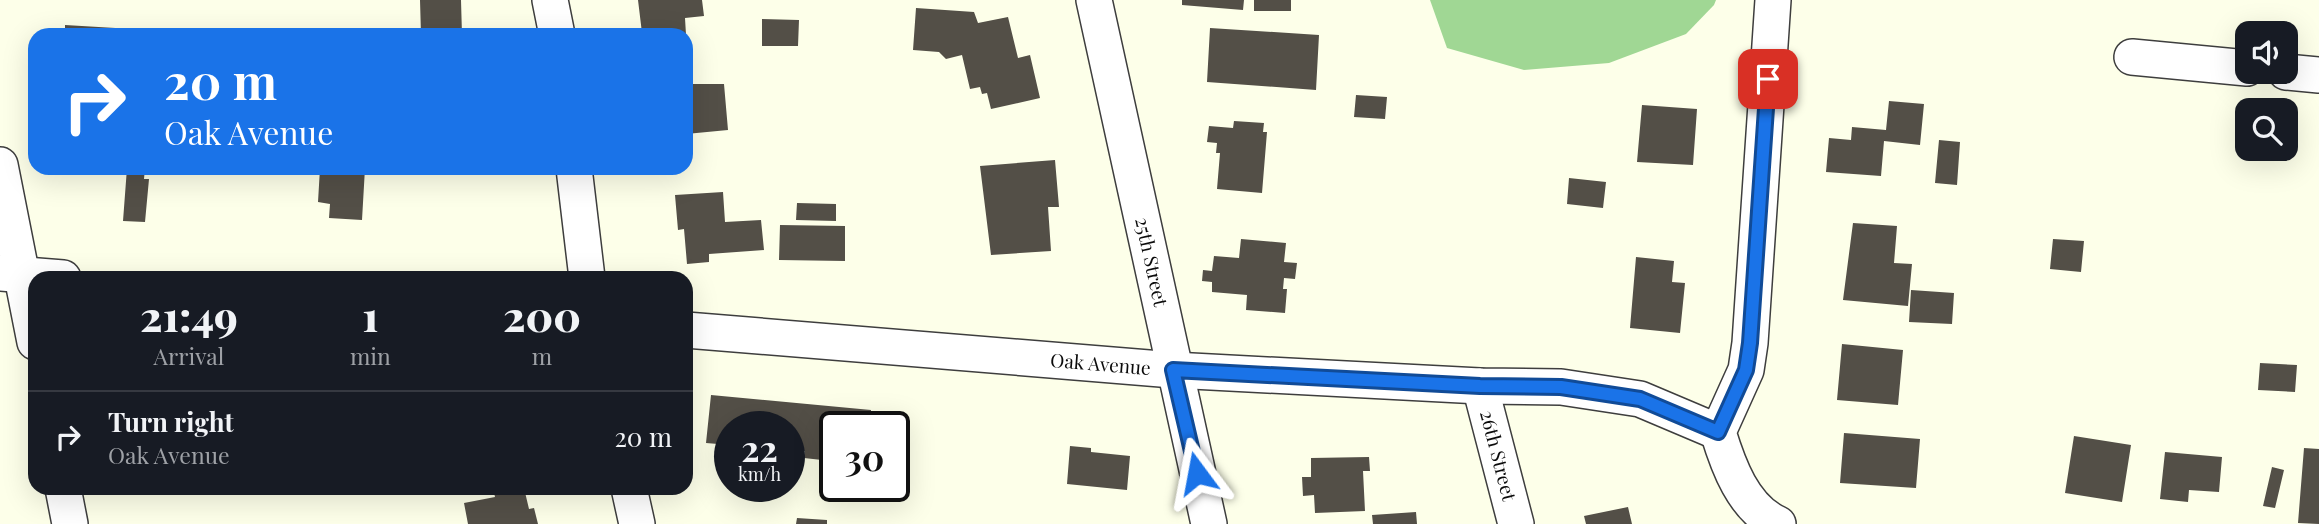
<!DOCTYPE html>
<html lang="en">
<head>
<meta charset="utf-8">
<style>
	:root { --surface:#171b24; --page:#20242c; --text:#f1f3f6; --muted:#9ea1a6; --line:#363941 }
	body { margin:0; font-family:"Playfair Display",serif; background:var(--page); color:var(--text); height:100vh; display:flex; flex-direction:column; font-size:26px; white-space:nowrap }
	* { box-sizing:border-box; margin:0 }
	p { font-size:23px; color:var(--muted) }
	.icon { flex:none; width:38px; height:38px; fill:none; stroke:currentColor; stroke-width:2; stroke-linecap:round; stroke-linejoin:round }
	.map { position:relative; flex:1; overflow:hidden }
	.details { position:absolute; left:28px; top:271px; width:665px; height:224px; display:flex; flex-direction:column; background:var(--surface); border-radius:21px; box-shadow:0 7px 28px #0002 }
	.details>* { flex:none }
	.top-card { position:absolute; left:28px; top:28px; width:665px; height:147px; border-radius:21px; box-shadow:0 7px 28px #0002; background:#1a73e8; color:#fff; overflow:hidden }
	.buttons { position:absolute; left:2235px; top:21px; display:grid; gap:14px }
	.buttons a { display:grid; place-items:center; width:63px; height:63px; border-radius:14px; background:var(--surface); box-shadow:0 7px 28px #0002; font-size:35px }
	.speed { position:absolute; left:714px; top:411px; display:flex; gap:14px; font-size:35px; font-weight:700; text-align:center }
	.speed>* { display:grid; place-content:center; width:91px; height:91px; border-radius:50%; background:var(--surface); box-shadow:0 7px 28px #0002; line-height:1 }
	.speed small { font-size:18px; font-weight:400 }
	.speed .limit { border:4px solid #111; border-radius:10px; background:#fff; color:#111 }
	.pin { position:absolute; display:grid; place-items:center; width:60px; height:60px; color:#fff; margin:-30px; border-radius:14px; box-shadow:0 4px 10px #0006 }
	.me { position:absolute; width:77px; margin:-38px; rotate:347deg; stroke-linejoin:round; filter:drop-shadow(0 0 5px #0008) }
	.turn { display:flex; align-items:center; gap:24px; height:147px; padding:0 21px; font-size:32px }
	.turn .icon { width:91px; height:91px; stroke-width:2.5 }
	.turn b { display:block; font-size:49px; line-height:60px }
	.eta { display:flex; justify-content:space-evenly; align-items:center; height:119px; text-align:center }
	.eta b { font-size:42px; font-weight:800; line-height:49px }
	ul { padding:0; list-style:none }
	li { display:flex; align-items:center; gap:21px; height:91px; padding:0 21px; border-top:2px solid var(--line) }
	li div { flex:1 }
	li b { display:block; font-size:26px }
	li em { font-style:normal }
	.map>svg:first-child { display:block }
	.forest { fill:#a0d794 }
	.building { fill:#534f47 }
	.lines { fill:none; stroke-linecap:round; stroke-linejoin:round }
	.street-casing { stroke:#3e3e3e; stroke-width:38 }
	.street { stroke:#fff; stroke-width:35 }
	.route-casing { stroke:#114b97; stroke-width:18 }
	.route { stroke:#1a73e8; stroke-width:12 }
	.labels { text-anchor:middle; stroke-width:7; stroke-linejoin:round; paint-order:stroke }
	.street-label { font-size:19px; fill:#0b0b0b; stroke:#fff }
</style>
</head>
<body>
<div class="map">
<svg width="2319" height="524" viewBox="0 0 2319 524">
	<rect width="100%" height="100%" fill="#fdffe9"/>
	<path class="forest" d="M1430 0H1716L1714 5 1686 34 1609 63 1524 70 1447 48Z"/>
	<path class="building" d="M420 0H461L462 35H421Z
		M638 0H702L704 16 685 18 686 35H667L666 30 642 33Z
		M1182 0H1244L1243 10 1182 5Z
		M1254 0H1291V11H1254Z
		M916 8 974 12 978 23 1008 17 1018 58 1030 55 1040 98 991 109 987 93 982 94 980 87 970 89 962 55 946 59 939 52 913 50Z
		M762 19 799 20 798 46H762Z
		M65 25 149 30V35H65Z
		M1210 28 1319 35 1316 90 1207 82Z
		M686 84H724L728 130 686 134Z
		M1356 95 1387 97 1385 119 1354 117Z
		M1889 101 1924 104 1920 145 1884 141 1881 176 1826 172 1829 138 1851 140 1852 127 1886 130Z
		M1642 105 1697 109 1693 165 1637 162Z
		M1234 121 1264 123 1263 132H1267L1262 193 1217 189 1220 153H1216L1217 143 1207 142 1209 126 1233 128Z
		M1939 140 1960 142 1957 185 1935 183Z
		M1055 160 1059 207H1048L1051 251 991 255 980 166Z
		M127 168H145L144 179H149L145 222 123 221Z
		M320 168H365L362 220 329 218 330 204 318 202Z
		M1569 178 1606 182 1603 208 1567 204Z
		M723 192 725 222 761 220 764 250 709 254V262L687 264 684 229 678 230 675 195Z
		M797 203 836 204V221L796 220Z
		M1853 223 1897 226 1894 263 1912 264 1908 306 1843 300Z
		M780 225 845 226V261L779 260Z
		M1241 239 1286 243 1284 262 1297 263 1295 279 1284 278 1283 289H1287L1285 313 1246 310 1247 295 1212 292V282L1202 281 1203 270 1212 271 1214 256 1239 258Z
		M2053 239 2084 241 2081 272 2050 269Z
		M1636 257 1674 261 1672 282 1685 283 1680 333 1630 328Z
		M1911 290 1954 293 1952 324 1909 322Z
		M1842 344 1903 350 1898 405 1837 400Z
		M2260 363 2297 365 2295 392 2258 390Z
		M711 395 871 410 870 427H835V468H831V461L804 458 805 451 789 450V427H730V445L706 443Z
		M1844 433 1920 439 1916 488 1840 483Z
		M2074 436 2131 445 2122 502 2065 493Z
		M1070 446 1091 448V452L1130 456 1127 490 1067 484Z
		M2304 448 2319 449V524L2298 523Z
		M2165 452 2222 457 2219 492 2189 490 2188 502 2160 499Z
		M1369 457 1370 471H1363L1365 511 1315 513 1314 495 1303 496 1302 477H1311V458Z
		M2272 467 2284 470 2275 508 2263 506Z
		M493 488H524L529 509 534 508 538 524H468L464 503 495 497Z
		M1628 507 1632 524H1586L1584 516Z
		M1416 512 1417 524H1373L1372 515Z
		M797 518 827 520V524H796Z"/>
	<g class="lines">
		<g class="street-casing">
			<g id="street">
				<path d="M550 0 557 35"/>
				<path id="s1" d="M1094 0 1209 524"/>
				<path d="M1773 0 1750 343 1746 370 1718 432C1728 465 1743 508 1778 524"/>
				<path d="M2132 57 2247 68"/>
				<path d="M2286 72 2319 75"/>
				<path d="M0 165 35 342"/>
				<path d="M574 168 587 278"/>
				<path d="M0 273 63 278"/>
				<path id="s2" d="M686 330 1173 370 1480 386 1561 387 1640 399 1718 432"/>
				<path id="s3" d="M1480 386 1516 524"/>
				<path d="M63 488 70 524"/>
				<path d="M629 488 637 524"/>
			</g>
		</g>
		<use href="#street" class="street"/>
	</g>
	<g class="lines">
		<g class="route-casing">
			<path id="route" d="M1197 473 1173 370 1480 386 1561 387 1640 399 1718 432 1746 370 1750 343 1768 79"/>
		</g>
		<use href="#route" class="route"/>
	</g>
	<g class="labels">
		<g class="street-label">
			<text dy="7" stroke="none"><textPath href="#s1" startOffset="268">25th Street</textPath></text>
			<text dy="7" stroke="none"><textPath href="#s2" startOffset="416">Oak Avenue</textPath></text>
			<text dy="7" stroke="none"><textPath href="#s3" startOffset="72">26th Street</textPath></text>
		</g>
	</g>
</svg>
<div class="buttons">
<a><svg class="icon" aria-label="sound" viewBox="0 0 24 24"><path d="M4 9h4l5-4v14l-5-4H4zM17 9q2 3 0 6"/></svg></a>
<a><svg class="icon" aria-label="search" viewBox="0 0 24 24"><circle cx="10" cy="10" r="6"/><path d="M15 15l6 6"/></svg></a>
</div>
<div class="speed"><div>22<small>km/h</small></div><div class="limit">30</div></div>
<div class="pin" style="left:1768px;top:79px;background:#d93025"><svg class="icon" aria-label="arrive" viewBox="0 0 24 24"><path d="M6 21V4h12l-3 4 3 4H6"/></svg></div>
<svg class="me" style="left:1197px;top:473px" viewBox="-20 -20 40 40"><path d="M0-17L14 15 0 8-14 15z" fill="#1a73e8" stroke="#fff" stroke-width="4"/></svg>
<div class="top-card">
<div class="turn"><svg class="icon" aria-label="right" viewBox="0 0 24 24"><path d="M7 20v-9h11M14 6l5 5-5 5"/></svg><div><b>20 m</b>Oak Avenue</div></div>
</div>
<section class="details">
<div class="eta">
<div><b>21:49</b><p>Arrival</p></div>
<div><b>1</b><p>min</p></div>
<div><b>200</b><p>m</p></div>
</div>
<ul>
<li><svg class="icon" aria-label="right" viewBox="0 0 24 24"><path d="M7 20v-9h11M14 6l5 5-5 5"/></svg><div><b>Turn right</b><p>Oak Avenue</p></div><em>20 m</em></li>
</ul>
</section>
</div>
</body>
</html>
